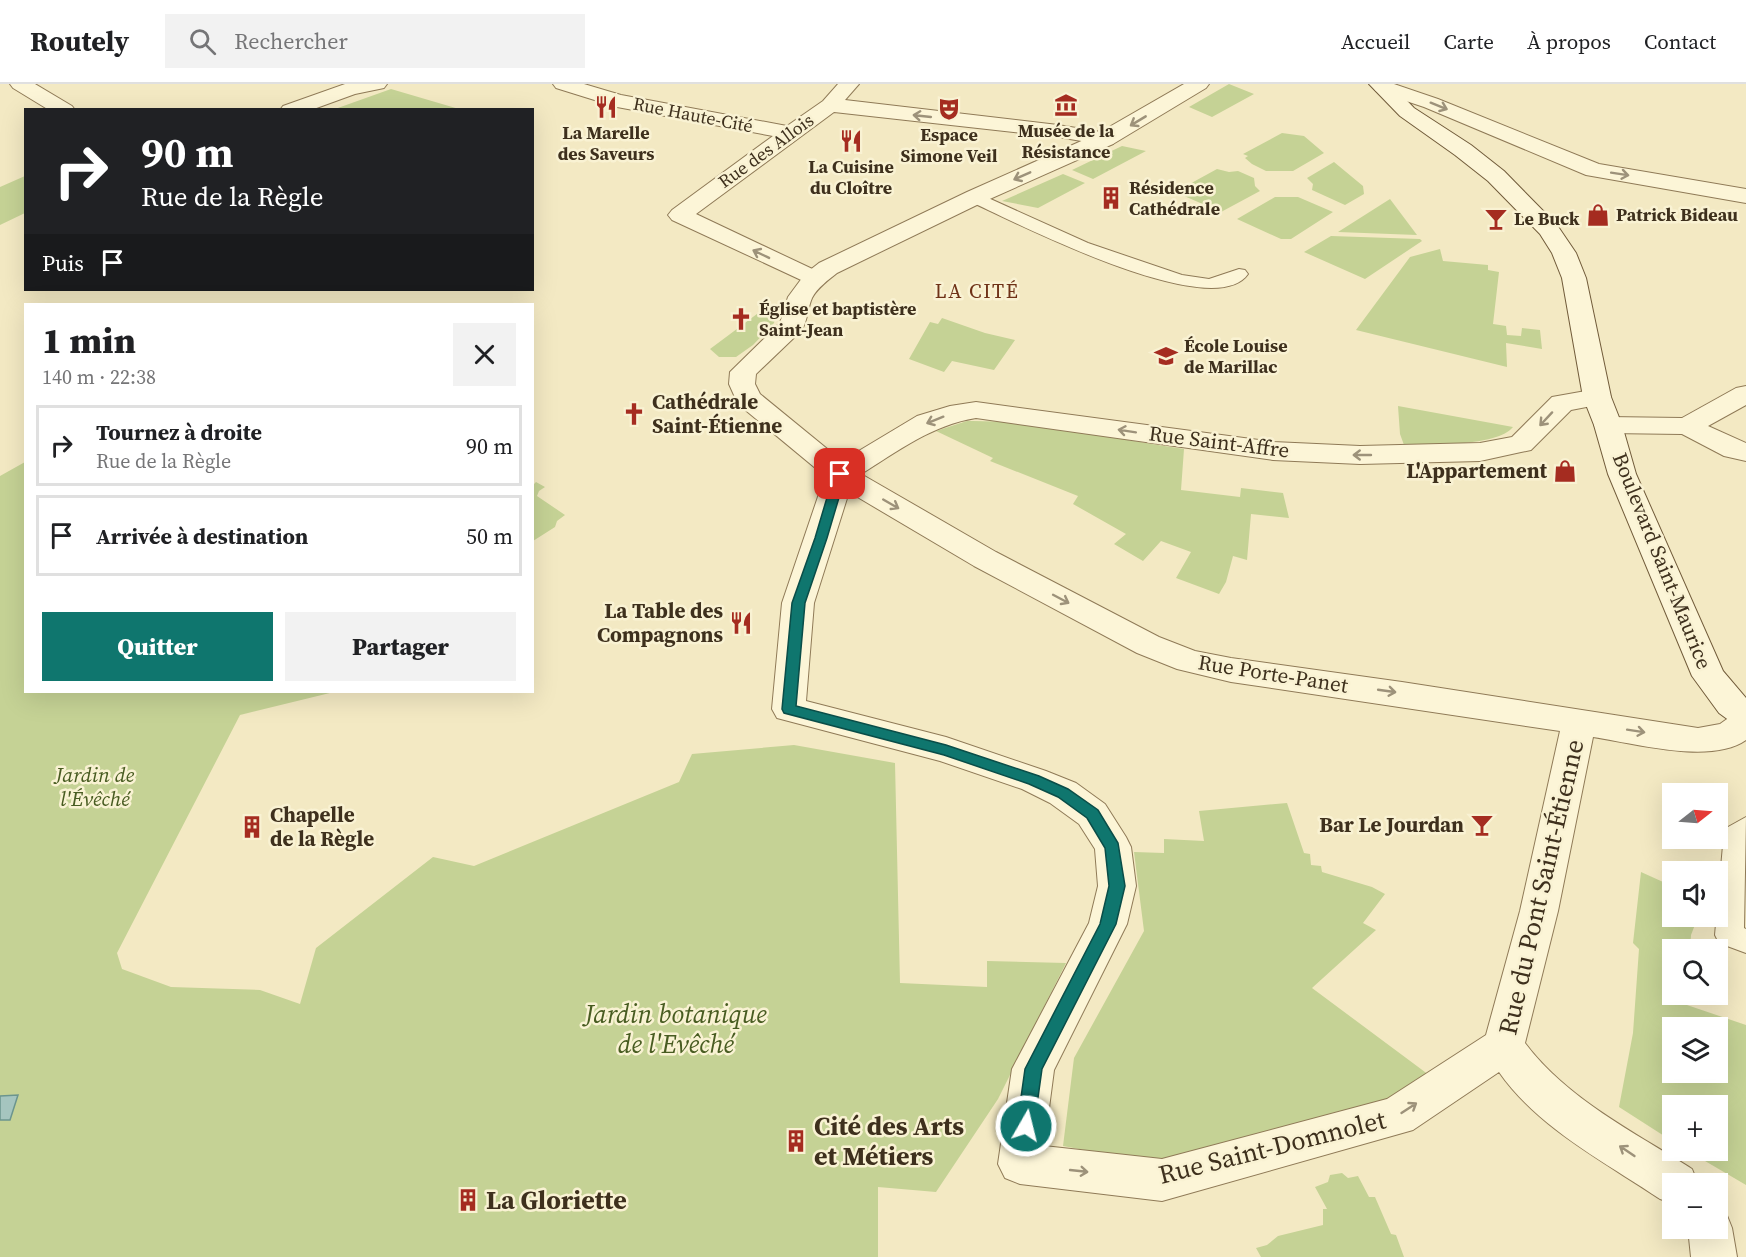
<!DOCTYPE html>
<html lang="fr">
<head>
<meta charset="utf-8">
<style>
	:root { --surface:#fff; --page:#f2f2f2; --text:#202124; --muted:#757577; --line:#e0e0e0; --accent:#0f766e }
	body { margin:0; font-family:"Source Serif 4",serif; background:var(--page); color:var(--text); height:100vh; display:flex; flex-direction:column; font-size:22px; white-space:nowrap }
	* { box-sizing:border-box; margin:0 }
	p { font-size:20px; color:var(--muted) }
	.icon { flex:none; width:33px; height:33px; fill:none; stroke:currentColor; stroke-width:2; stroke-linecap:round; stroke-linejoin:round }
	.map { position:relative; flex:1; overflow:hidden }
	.sheet { position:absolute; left:24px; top:219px; width:510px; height:390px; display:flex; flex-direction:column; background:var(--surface); border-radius:0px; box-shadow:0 6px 24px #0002 }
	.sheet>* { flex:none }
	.guide { position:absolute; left:24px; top:24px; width:510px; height:183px; border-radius:0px; box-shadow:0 6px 24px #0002; background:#202124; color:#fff; overflow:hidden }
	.needle { width:39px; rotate:73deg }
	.controls { position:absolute; left:1662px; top:699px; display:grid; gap:12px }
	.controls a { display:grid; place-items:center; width:66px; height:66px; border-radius:0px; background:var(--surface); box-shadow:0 6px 24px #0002; font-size:30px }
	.pin { position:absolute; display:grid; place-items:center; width:51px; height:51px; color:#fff; margin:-26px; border-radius:12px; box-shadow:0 3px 9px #0006 }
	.me { position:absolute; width:66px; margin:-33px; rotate:8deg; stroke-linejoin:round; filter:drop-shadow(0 0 4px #0008) }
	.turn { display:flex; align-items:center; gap:21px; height:126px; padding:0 18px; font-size:27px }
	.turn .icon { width:78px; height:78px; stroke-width:2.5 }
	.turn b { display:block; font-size:42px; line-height:51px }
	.then { display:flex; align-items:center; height:57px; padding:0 18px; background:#0003; gap:12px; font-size:22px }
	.round { display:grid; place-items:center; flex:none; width:63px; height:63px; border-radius:0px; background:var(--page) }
	.head { display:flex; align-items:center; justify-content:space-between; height:102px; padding:0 18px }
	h1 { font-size:36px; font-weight:800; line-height:45px }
	.cta { display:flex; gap:12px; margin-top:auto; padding:12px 18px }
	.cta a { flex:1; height:69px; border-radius:0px; background:var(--accent); color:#fff; font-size:24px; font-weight:800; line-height:69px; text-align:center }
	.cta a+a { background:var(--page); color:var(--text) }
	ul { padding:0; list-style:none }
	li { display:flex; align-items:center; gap:18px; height:81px; margin:0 12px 9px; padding:0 6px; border:3px solid var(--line); border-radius:0px }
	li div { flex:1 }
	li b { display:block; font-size:22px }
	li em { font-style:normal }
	header { display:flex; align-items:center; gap:36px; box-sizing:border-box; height:84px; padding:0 30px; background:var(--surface); border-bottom:2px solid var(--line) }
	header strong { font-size:28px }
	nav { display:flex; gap:33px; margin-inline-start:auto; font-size:21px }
	.search { width:420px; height:54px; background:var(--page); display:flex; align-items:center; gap:15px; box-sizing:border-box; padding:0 21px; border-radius:0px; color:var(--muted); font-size:22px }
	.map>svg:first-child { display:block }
	.green { fill:#c5d295; fill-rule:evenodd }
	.water { fill:#a5c5bf; stroke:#6b958e; stroke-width:1.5 }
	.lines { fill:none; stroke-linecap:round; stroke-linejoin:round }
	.service-casing { stroke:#8f7a57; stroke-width:2 }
	.pedestrian-casing { stroke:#8f7a57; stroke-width:2 }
	.minor-casing { stroke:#8f7a57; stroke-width:2 }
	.secondary-casing { stroke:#715b3a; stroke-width:2 }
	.service { fill:#fcf5d7; fill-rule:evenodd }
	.pedestrian { fill:#fcf5d7; fill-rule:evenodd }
	.minor { fill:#fcf5d7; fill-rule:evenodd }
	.secondary { fill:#fcf5d7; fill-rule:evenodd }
	.oneway { stroke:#9d927a }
	.route { fill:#0f766e; stroke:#0a4d48; stroke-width:1.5 }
	.labels { text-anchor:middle; stroke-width:5; stroke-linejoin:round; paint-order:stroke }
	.far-street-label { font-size:18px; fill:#3e301d; stroke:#f9f2d3 }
	.far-poi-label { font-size:18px; font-weight:bold; fill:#3e301d; stroke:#f9f2d3; text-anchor:start }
	.far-quarter-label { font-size:20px; letter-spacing:1.5px; fill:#6f3217; stroke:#f9f2d3 }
	.poi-label { font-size:21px; font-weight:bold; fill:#3e301d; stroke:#f9f2d3; text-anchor:end }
	.street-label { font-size:21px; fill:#3e301d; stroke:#f9f2d3 }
	.park-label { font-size:21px; font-style:italic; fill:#485c21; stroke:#f9f2d3 }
	.near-street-label { font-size:26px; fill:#3e301d; stroke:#f9f2d3 }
	.near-park-label { font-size:26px; font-style:italic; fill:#485c21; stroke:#f9f2d3 }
	.near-poi-label { font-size:26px; font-weight:bold; fill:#3e301d; stroke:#f9f2d3; text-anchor:start }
</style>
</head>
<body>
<header>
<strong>Routely</strong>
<div class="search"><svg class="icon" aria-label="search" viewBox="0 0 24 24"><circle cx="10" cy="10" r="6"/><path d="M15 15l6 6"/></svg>Rechercher</div>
<nav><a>Accueil</a><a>Carte</a><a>À propos</a><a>Contact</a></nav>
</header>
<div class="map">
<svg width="1746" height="1173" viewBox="0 0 1746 1173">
	<rect width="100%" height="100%" fill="#f3e9c3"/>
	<path class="green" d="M1229 0 1254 10 1212 33 1189 23Z
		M391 5 459 25H335Z
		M1282 49 1304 52 1324 69 1293 87H1266L1252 80 1245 74 1248 72 1243 70Z
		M1122 62 1146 67 1093 95 1072 86Z
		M1334 78 1363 102 1364 110 1345 121 1312 106 1313 100 1307 94Z
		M1217 85 1229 88 1238 87 1254 94 1255 102 1260 107 1221 128 1175 108Z
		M1063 90 1085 99 1038 124 1002 117Z
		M25 92V129L0 141V103Z
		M1275 113H1298L1333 128 1291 155H1281L1237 135Z
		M1390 115 1417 151 1338 148Z
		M1331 152 1420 155 1422 157 1365 195 1304 168Z
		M1440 165 1443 177 1488 181V186L1499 188 1493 240 1506 242 1507 251 1521 252 1522 244 1540 246 1542 265 1506 259 1507 283 1356 246 1410 173Z
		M769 221 777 225 774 239 753 261 736 273H719L710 265Z
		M942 234 985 249 1015 256 994 286 952 277 944 288 909 275 930 238 938 240Z
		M1398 322 1513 343C1497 363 1430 360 1404 361L1400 350Z
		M967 337C1040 336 1111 355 1184 365L1181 406 1240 413 1241 404 1283 409 1289 434 1251 430 1247 476 1233 472 1226 498 1219 510 1176 494 1191 468 1161 457 1143 477 1114 460 1126 450 1073 420 1078 412 990 377 993 374 936 347Z
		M25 378 26 608H334L240 631 117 869 122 885 171 903 260 906 300 920 316 864 433 773 474 782 679 698 692 670 794 661 895 679 900 899 987 903V877L1066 879 998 1015 936 1108 878 1103V1173H0V392Z
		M536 398 545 403 539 407 537 412 565 431 557 437 555 443 533 457V401Z
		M1287 719 1304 769 1310 770 1311 781 1321 782 1322 788 1372 803 1385 810 1363 839 1376 846 1312 904 1429 991 1388 1023 1149 1078 1063 1062 1074 974 1144 847 1134 768 1164 769V755L1204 757 1199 727Z
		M1641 788 1672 802V832L1698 833 1691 851 1690 865 1672 866V910L1685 911 1684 920 1746 941V1101L1688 1067 1718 1066V1022H1672V1057L1619 1023 1633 949 1639 865 1633 859ZM1672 944H1718V988H1672Z
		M1342 1089 1348 1094 1358 1092 1369 1113H1375L1391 1150 1396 1151 1404 1173H1261L1256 1164 1267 1161 1278 1152 1323 1141V1125H1327L1315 1103 1328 1098 1330 1091Z"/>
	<path class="water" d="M18 1011 10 1036H0V1012Z"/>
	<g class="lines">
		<g class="service-casing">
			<path id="service" d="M975 108 1088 159 1182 191 1209 195 1239 185 1245 186 1248 190C1213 241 1013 137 969 117L967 113 969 109Z
				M1746 733 1744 844 1746 845V869L1719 859 1715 851 1724 750 1728 743Z"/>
		</g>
		<g class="pedestrian-casing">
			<path id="pedestrian" d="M553 0H584L621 11 787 42 823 17 838 0H859L845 16 1058 41 1113 50 1116 55 1113 60 1105 61 1058 53 834 28 696 130 823 190 826 195 823 200 814 202 672 136 668 131 672 126 773 52 617 23 556 4Z"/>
		</g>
		<g class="minor-casing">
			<path id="minor" d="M10 0H35L72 22 75 26H49L13 4Z
				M345 0H387L384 4 355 10 311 26H280L283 22Z
				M1184 0H1209L1206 4 1113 60 983 118 837 189C828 196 817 204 812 214 807 225 808 237 801 247L756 290 755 300 760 310 842 377 917 332 950 322 976 318 1273 358 1360 362 1480 359 1512 353 1552 313 1597 305 1607 307 1611 313 1607 319 1571 326 1531 366 1521 368 1480 377 1360 380 1273 376 976 334C932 341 898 367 861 390L996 468 1159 553 1195 567 1231 574 1402 598 1698 644 1720 640 1734 630 1746 627V656C1711 681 1633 659 1593 653L1558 827 1525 959C1567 1015 1634 1048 1692 1085L1698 1100H1672V1119L1660 1115C1605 1078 1538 1044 1499 988L1413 1046 1162 1117 1020 1100 1005 1094 998 1080 1012 985 1089 839 1098 802 1095 765 1079 740 1050 719 1022 705 940 677 777 634 772 625 782 519 825 392 738 320 729 300 730 288 780 239 788 213 805 190 819 179 967 108 1097 50ZM849 408 974 482 1137 569 1177 585 1231 598 1560 647 1520 827 1486 951 1387 1015 1162 1075 1044 1062 1054 986 1127 840 1136 802 1131 763 1126 753 1105 720 1076 699 1046 687 946 653 806 617 814 519Z
				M1375 0H1394L1438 15 1599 80 1746 105V119L1586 91 1424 23 1376 7 1373 3Z
				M1746 302V321L1708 342 1746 359V377L1724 372 1682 350 1608 349 1598 347 1594 341 1598 335 1608 333 1682 334 1736 304Z
				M1718 1125 1726 1129 1732 1144 1737 1173H1691L1688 1144H1718Z"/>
		</g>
		<g class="secondary-casing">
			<path id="secondary" d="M1369 0H1391L1414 24 1471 61 1504 87 1557 141 1576 169 1586 194 1611 313 1622 341 1636 390 1723 587 1746 614V643L1734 640 1719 629 1692 592 1608 390 1594 341 1583 313 1562 194 1552 169 1540 150 1488 97 1455 71 1400 32Z"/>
		</g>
		<use href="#service" class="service"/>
		<use href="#pedestrian" class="pedestrian"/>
		<use href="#minor" class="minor"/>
		<use href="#secondary" class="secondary"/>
	</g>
	<defs><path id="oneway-shaft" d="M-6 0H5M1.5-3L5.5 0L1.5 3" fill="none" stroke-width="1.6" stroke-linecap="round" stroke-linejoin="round" transform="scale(1.5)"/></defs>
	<g class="oneway">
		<use href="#oneway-shaft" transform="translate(1439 22) rotate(22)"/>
		<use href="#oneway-shaft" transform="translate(922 32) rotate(-174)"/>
		<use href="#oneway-shaft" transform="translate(1138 37) rotate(149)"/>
		<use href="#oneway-shaft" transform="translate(1620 90) rotate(9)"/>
		<use href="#oneway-shaft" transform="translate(1022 92) rotate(156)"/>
		<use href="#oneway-shaft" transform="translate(761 170) rotate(-154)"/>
		<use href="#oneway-shaft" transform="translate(1546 335) rotate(133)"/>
		<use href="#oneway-shaft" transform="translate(935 336) rotate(158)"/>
		<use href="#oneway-shaft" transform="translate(1127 347) rotate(-171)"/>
		<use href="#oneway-shaft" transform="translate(1362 371) rotate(-180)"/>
		<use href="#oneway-shaft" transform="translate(891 420) rotate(30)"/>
		<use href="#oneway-shaft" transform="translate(1061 515) rotate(28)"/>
		<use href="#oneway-shaft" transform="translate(1387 607) rotate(8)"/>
		<use href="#oneway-shaft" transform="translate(1636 647) rotate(9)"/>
		<use href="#oneway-shaft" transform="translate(1409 1024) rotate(-33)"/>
		<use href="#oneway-shaft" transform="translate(1627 1067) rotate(-146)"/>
		<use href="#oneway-shaft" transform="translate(1079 1087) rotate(6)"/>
	</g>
	<path class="route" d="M840 386 846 390 827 454 805 519 796 622 946 661 1039 692 1068 705 1098 726 1118 759 1125 802 1116 840 1042 985 1034 1042 1032 1048 1026 1050 1019 1048 1017 1042 1025 985 1100 840 1109 802 1105 764 1087 734 1058 713 1029 700 944 671 784 629 782 625 792 519 815 454 834 390Z"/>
	<defs>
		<g id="museum-bare" transform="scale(1.8)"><path d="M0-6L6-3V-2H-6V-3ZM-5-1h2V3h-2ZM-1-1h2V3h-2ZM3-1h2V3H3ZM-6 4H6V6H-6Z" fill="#a52c20" stroke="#f9f2d3" stroke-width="2.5" paint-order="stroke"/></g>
		<g id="restaurant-bare" transform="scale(1.8)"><path d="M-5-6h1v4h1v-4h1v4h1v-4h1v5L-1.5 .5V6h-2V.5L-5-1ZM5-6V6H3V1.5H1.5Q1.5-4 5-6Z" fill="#a52c20" stroke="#f9f2d3" stroke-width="2.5" paint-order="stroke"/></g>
		<g id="theatre-bare" transform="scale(1.8)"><path d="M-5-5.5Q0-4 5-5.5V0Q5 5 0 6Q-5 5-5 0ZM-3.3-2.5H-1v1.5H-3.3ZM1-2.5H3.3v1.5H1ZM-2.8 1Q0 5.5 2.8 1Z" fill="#a52c20" stroke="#f9f2d3" stroke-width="2.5" paint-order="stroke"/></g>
		<g id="building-bare" transform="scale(1.8)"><path d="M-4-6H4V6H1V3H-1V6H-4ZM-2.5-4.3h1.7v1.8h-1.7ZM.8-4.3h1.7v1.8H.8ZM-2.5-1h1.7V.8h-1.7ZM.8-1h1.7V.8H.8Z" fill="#a52c20" stroke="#f9f2d3" stroke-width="2.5" paint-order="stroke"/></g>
		<g id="shop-bare" transform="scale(1.8)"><path d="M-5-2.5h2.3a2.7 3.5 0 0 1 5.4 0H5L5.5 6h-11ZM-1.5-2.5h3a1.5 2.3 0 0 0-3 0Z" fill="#a52c20" stroke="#f9f2d3" stroke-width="2.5" paint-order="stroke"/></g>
		<g id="bar-bare" transform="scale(1.8)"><path d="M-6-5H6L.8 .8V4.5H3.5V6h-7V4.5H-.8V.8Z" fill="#a52c20" stroke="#f9f2d3" stroke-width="2.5" paint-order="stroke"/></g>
		<g id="church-bare" transform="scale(1.8)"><path d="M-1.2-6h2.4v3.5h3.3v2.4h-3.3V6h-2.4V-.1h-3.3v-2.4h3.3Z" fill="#a52c20" stroke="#f9f2d3" stroke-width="2.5" paint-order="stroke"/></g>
		<g id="school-bare" transform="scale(1.8)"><path d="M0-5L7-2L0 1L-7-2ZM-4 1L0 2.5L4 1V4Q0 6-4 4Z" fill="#a52c20" stroke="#f9f2d3" stroke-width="2.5" paint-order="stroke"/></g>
	</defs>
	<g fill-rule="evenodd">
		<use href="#museum-bare" x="1066" y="21"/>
		<use href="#restaurant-bare" x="606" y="23"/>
		<use href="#theatre-bare" x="949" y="25"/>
		<use href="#restaurant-bare" x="851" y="57"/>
		<use href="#building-bare" x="1111" y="114"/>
		<use href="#shop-bare" x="1598" y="131"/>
		<use href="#bar-bare" x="1496" y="135"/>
		<use href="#church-bare" x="741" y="235"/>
		<use href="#school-bare" x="1166" y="272"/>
		<use href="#church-bare" x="634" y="330"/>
		<use href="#shop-bare" x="1565" y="387"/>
		<use href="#restaurant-bare" x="741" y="539"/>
		<use href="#bar-bare" x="1482" y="741"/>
		<use href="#building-bare" x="252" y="743"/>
		<use href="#building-bare" x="796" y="1057"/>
		<use href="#building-bare" x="468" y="1116"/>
	</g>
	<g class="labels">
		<g class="far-street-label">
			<text transform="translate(693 31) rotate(11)" y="6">Rue Haute-Cité</text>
			<text transform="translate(766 67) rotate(-36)" y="6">Rue des Allois</text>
		</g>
		<g class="far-poi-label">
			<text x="1066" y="53" text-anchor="middle">Musée de la<tspan x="1066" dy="21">Résistance</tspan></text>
			<text x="606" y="55" text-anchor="middle">La Marelle<tspan x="606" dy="21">des Saveurs</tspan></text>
			<text x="949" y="57" text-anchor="middle">Espace<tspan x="949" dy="21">Simone Veil</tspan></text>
			<text x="851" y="89" text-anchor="middle">La Cuisine<tspan x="851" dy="21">du Cloître</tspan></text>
			<text x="1129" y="110">Résidence<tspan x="1129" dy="21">Cathédrale</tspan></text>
			<text x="1616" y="137">Patrick Bideau</text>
			<text x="1514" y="141">Le Buck</text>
			<text x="759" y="231">Église et baptistère<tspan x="759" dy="21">Saint-Jean</tspan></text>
			<text x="1184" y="268">École Louise<tspan x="1184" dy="21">de Marillac</tspan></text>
		</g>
		<g class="far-quarter-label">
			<text x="977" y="214">LA CITÉ</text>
		</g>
		<g class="poi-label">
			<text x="652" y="325" text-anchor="start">Cathédrale<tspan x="652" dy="24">Saint-Étienne</tspan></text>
			<text x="1547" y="394">L'Appartement</text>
			<text x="723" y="534">La Table des<tspan x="723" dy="24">Compagnons</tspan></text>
			<text x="270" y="738" text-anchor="start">Chapelle<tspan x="270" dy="24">de la Règle</tspan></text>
			<text x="1464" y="748">Bar Le Jourdan</text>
		</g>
		<g class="street-label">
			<text transform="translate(1219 358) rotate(7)" y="7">Rue Saint-Affre</text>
			<text transform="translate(1662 477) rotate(68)" y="7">Boulevard Saint-Maurice</text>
			<text transform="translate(1273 590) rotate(9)" y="7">Rue Porte-Panet</text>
		</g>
		<g class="park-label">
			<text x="95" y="698">Jardin de<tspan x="95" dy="24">l'Évêché</tspan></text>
		</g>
		<g class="near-street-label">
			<text transform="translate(1541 803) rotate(-77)" y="9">Rue du Pont Saint-Étienne</text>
			<text transform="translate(1272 1063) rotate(-14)" y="9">Rue Saint-Domnolet</text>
		</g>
		<g class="near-park-label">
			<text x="676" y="939">Jardin botanique<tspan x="676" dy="30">de l'Evêché</tspan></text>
		</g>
		<g class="near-poi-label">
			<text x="814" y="1051">Cité des Arts<tspan x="814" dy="30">et Métiers</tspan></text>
			<text x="486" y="1125">La Gloriette</text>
		</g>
	</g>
</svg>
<div class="controls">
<a><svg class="needle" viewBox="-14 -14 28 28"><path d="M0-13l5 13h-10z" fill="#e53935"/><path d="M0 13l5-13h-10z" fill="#757577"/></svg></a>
<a><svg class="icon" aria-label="sound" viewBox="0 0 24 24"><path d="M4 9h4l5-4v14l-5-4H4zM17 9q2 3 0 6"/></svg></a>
<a><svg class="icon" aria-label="search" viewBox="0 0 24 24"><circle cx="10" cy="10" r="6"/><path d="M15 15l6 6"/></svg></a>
<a><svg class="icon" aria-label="layers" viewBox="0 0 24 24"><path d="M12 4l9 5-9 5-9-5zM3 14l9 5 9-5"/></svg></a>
<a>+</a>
<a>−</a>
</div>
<div class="pin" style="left:840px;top:390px;background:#d93025"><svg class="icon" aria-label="arrive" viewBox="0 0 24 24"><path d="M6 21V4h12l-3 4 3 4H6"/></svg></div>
<svg class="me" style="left:1026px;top:1042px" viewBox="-20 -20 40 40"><circle r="17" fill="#0f766e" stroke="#fff" stroke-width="3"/><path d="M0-11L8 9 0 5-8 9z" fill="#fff"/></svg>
<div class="guide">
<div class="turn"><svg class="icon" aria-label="right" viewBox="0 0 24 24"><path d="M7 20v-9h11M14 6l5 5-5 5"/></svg><div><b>90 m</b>Rue de la Règle</div></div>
<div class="then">Puis<svg class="icon" aria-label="arrive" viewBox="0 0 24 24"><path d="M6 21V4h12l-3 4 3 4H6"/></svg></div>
</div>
<section class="sheet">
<div class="head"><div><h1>1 min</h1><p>140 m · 22:38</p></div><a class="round"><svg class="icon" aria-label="close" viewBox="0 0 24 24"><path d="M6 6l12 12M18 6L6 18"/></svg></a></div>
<ul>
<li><svg class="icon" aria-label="right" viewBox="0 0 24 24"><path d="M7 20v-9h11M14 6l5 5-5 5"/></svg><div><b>Tournez à droite</b><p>Rue de la Règle</p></div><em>90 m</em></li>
<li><svg class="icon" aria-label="arrive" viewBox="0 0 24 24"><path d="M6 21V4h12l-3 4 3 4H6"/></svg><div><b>Arrivée à destination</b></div><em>50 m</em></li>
</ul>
<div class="cta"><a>Quitter</a><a>Partager</a></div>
</section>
</div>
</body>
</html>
